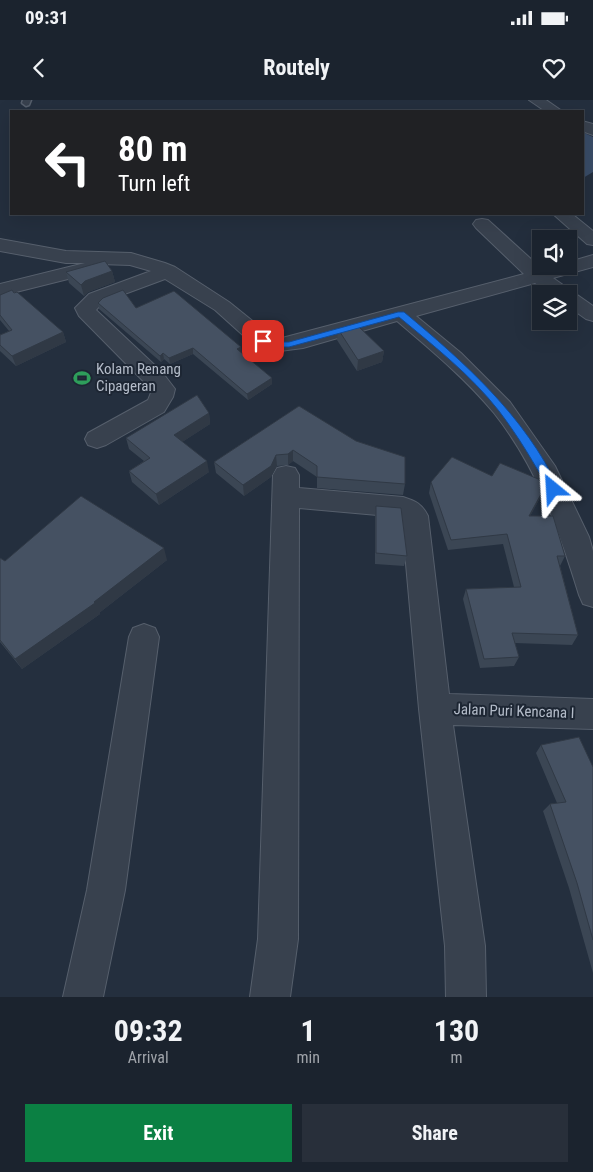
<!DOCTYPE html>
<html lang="en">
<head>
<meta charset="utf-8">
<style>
	:root { --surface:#1b232e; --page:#282f3a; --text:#f1f3f6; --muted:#a0a4aa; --line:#39404a; --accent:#0b8043 }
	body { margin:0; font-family:"Roboto Condensed",sans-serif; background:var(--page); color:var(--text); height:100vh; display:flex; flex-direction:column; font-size:19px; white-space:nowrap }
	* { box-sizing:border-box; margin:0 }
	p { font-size:16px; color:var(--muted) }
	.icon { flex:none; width:28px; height:28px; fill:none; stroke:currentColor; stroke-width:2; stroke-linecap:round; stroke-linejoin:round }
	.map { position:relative; height:897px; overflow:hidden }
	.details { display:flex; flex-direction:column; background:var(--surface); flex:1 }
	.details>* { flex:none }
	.hud { position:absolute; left:10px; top:10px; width:574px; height:105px; border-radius:0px; box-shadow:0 5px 20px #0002,0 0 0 1px var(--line); background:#202124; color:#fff; overflow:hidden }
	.buttons { position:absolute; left:532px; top:130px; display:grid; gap:10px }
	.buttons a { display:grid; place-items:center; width:45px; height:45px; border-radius:0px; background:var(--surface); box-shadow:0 5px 20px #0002,0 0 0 1px var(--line); font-size:25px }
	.pin { position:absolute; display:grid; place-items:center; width:42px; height:42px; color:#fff; margin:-21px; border-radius:10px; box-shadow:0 2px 8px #0006 }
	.me { position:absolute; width:55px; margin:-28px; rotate:333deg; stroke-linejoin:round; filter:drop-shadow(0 0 4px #0008) }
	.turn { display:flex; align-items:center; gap:18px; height:105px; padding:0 25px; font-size:22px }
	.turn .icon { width:65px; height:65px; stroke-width:2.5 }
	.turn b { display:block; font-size:35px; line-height:42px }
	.eta { display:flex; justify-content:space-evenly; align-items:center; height:85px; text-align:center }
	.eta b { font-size:30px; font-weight:700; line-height:35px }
	.button { display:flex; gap:10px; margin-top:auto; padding:10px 25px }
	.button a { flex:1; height:58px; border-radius:0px; background:var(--accent); color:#fff; font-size:20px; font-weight:700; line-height:58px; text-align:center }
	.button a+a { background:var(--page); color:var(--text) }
	.status { display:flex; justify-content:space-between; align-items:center; height:35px; padding:0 25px; background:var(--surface); direction:ltr }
	.status svg { height:14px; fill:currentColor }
	header { display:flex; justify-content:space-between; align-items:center; height:65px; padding:0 25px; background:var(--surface); font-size:22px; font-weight:700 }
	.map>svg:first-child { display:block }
	.water { fill:#394c67 }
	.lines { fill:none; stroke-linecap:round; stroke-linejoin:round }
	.lane-casing { stroke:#565f6c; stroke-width:3 }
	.street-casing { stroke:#565f6c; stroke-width:2 }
	.lane { fill:#38414e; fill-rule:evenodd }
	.street { fill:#38414e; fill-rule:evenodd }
	.wall { fill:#3b4654 }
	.shaded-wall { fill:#303945 }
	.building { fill:#455162; stroke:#303945 }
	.route { fill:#1a73e8; stroke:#114b97 }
	.labels { text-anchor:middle; stroke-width:4; stroke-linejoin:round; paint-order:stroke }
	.poi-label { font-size:15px; fill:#b4bcc9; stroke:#1d2633; text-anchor:start }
	.street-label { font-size:15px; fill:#b4bcc9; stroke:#1d2633 }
</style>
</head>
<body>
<div class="status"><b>09:31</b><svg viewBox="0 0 49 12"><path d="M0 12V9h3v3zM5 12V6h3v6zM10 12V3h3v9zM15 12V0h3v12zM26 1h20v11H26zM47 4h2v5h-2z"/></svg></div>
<header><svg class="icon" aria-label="back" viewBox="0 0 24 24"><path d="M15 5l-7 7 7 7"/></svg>Routely<svg class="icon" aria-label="heart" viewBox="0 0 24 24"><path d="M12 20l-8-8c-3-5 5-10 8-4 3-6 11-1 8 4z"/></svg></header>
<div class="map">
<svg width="593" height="897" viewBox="0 0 593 897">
	<rect width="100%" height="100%" fill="#242f3e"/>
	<path class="water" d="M582 32 593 37V72L583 78Z"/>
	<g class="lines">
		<g class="lane-casing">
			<path id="lane" d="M23 0H31L29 5 26 6 22 3Z"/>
		</g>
		<g class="street-casing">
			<path id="street" d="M529 0H546L562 11H545Z
				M582 21 593 24V35L582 31Z
				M553 114H572L593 131V145L587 144Z
				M482 119 488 120 542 169 552 166H569V162L593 155V167L553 178 593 206V221L586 219 569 207V194H550L535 183 416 216 461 253 510 302 555 366 589 437 593 451V507L583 504 579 495C559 430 537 367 494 313 466 279 431 250 397 221L303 248 272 252 255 246 215 210 165 179 103 202 96 210 162 272 175 289 173 297 164 312 106 345 97 348 88 345 85 339 88 333 148 300 152 290 79 216 75 208 89 194 151 171 130 165 100 164 103 167 100 171 0 196V184L85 163H66L0 151V139L66 151 131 153 165 163 175 167 229 202 271 236 282 238 524 174 476 128 473 124 476 120Z
				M286 366 295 368 299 375V388L403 397C416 401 422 404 428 416L449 594 593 599V629L453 625 485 846 486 897H446L445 846 419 609 402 419 400 417 299 408 298 839 290 897H250L258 839 273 375 277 368Z
				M144 524 155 528 159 537 125 790 103 897H63L87 790 129 537 133 528Z"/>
		</g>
		<use href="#lane" class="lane"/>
		<use href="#street" class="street"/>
	</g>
	<path class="wall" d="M112 171 115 182 88 192 84 196 69 183 66 172Z
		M14 193 63 232 66 242 16 266 0 251V235L9 231 0 220V195Z
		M98 203 136 208 242 253 272 278V284L248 300 193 254 170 264 164 259 161 262 99 209Z
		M338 229 384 251 382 262 357 271 337 240Z
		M299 306 405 384 403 395 317 388V377L293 361 288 365 277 366 271 377 244 396 216 373 214 362Z
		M209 313 210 324 182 342 209 372 159 405 132 382 129 371 144 361 129 349 126 338Z
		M492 376 546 385 541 396 530 416 565 456 560 466 578 535 572 545 515 543 519 557 514 566 480 568 463 499 466 489 514 487 503 444 448 450 429 393 431 382Z
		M376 406 407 456 404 466 375 464V417Z
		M0 458 5 461 167 460 99 513 100 514 22 569 0 542Z
		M541 645 593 667V873L569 788 543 711 550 704 557 703 536 653Z"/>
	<path class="shaded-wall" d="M112 171 115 182 88 192 84 196 81 185 85 181Z
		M63 232 66 242 16 266 12 256Z
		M241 247 242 253 237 255V249Z
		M193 248V254L170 264 169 258Z
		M384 251 382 262 357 271 358 260Z
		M163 253 164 259 161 262 160 256Z
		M272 278V284L248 300 247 294Z
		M209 313 210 324 176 346 174 335Z
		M293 350V361L288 365V354Z
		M276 355 277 366 271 377 244 396 243 385Z
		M207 361 209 372 159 405 156 394Z
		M546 385 541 396 525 426 529 416Z
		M164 448 167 460 99 513 100 514 22 569 15 559Z"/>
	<path class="building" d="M105 161 112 171 85 181 81 185 66 172Z
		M12 190 14 193 17 192 63 232 12 256 0 245V235L12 230 0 215V195Z
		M123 190 136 208 174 191 241 247 237 249 272 278 247 294 193 248 169 258 163 253 160 256 98 203 103 198Z
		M356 224 384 251 358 260 338 229Z
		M197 295 209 313 174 335 207 361 156 394 129 371 150 358 126 338Z
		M299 306 356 341 405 357V384L317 377V366L293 350 288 354 276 355 271 366 243 385 214 362Z
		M452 357 492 376 500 363 543 381 546 385 529 416H553L565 456H557L578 535 512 533 519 557 484 559 466 489 521 487 507 434 451 440 431 382Z
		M81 396 164 448 94 502 95 503 15 559 0 540V458L5 461Z
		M376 406 401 408 407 456 376 453Z
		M579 637 593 667V840L577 783 550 704 566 702 541 645Z"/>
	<path class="route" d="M398 212H404C464 262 525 316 559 389L557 392H550C535 364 518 336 499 311 471 275 434 246 399 217L289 247H272L259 241 263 238 273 242H289Z"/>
	<defs>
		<g id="stadium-bare" transform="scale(1.35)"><path d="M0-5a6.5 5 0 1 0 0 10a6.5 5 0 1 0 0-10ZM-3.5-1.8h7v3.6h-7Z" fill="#2e9e5b" stroke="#1d2633" stroke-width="2.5" paint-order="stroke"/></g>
	</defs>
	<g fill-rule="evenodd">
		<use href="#stadium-bare" x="82" y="278"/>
	</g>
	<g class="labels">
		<g class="poi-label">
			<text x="96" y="274">Kolam Renang<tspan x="96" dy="17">Cipageran</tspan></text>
		</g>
		<g class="street-label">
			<text transform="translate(514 611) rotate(2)" y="5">Jalan Puri Kencana I</text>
		</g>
	</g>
</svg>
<div class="buttons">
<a><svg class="icon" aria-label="sound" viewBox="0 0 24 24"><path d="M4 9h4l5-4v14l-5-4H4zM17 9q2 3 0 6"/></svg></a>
<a><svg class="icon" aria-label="layers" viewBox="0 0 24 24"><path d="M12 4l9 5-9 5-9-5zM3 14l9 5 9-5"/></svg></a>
</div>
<div class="pin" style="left:263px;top:241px;background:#d93025"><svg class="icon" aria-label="arrive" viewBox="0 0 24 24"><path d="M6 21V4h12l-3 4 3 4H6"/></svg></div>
<svg class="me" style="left:553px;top:389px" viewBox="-20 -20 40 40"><path d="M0-17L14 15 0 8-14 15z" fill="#1a73e8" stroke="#fff" stroke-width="4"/></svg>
<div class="hud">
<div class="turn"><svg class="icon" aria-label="left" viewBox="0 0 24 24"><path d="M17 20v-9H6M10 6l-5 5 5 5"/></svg><div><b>80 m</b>Turn left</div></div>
</div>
</div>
<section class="details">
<div class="eta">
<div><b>09:32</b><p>Arrival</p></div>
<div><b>1</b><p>min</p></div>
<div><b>130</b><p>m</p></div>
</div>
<div class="button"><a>Exit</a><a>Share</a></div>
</section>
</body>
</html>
